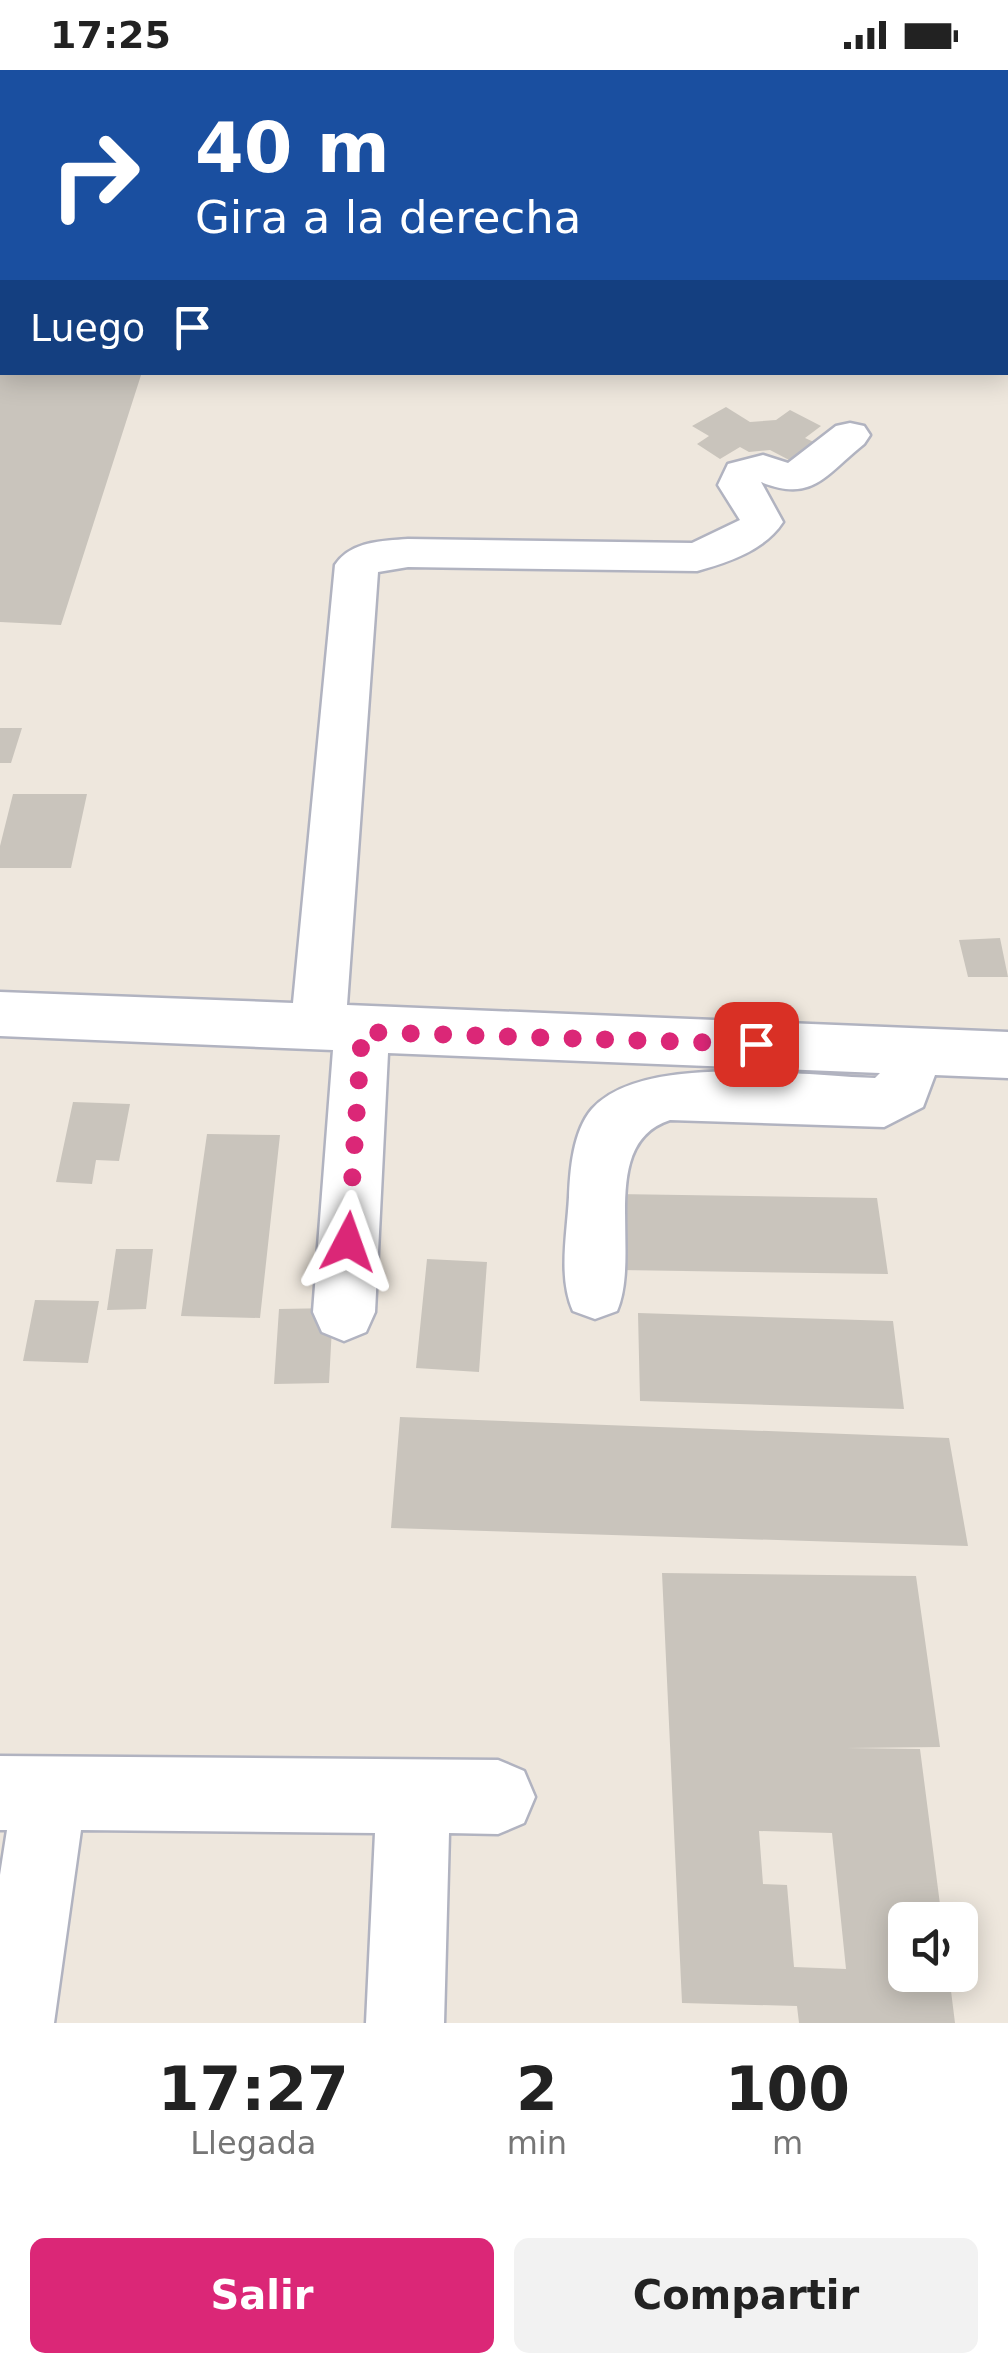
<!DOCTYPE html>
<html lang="es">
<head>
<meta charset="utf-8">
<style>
	:root { --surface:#fff; --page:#f2f2f2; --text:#222; --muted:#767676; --accent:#db2777 }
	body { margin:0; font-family:"DejaVu Sans",sans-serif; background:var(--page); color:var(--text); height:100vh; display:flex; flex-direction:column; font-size:38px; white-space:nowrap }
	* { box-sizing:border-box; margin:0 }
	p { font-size:32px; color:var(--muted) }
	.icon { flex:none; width:55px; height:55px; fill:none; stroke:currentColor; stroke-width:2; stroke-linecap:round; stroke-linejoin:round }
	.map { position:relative; height:1953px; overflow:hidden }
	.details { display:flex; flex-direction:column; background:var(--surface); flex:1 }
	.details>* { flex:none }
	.top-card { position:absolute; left:0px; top:0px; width:1010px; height:305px; box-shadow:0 5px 25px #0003; background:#1a4fa0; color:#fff; overflow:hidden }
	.fabs { position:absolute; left:888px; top:1832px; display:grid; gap:20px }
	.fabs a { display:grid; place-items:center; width:90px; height:90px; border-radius:15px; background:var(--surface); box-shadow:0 5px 25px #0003; font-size:50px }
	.pin { position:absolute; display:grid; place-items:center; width:85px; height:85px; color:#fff; margin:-42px; border-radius:20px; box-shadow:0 5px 15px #0006 }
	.me { position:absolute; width:110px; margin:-55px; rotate:4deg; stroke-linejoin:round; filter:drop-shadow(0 0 8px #0008) }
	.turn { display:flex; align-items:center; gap:35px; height:210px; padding:0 30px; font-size:45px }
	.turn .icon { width:130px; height:130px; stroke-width:2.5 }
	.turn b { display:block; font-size:70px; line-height:85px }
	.then { display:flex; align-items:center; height:95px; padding:0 30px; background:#0003; gap:20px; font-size:38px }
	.eta { display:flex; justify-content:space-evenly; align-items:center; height:170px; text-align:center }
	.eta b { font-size:60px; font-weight:700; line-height:70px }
	.primary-button { display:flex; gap:20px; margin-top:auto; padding:20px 30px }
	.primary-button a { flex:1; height:115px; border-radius:15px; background:var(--accent); color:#fff; font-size:40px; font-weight:700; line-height:115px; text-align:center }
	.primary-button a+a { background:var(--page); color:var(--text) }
	.status { display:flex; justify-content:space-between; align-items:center; height:70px; padding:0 50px; background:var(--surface); direction:ltr }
	.status svg { height:28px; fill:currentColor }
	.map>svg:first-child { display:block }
	.green { fill:#b0e896 }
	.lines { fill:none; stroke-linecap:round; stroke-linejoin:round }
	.river { stroke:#69cff6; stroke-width:78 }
	.building { fill:#c9c4bc; fill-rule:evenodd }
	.minor-casing { stroke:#b1b3c0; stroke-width:5 }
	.minor { fill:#fff; fill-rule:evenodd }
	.route { stroke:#db2777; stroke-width:18; stroke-dasharray:0 32.4 }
</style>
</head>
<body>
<div class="status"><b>17:25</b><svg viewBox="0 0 49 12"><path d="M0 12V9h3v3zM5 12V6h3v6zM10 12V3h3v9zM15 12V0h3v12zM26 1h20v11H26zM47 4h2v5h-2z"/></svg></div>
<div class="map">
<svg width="1008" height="1953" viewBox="0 0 1008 1953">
	<rect width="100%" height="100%" fill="#eee7dd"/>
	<path class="green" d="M450 0H1008V177V2Z"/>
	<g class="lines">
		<path class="river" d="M0 121 2 120
			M1008 131V132"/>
	</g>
	<path class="building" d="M0 302H142L61 555 0 552Z
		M726 337 750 352 776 350 790 340 821 356 805 368 816 373 791 391 770 380 749 382 740 377 720 389 697 374 709 366 692 356Z
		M0 658H22L11 693H0Z
		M13 724H87L71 798H0V776Z
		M1000 868 1008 907H968L959 870Z
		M73 1032 130 1034 119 1091 96 1090 92 1114 56 1112Z
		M207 1064 280 1065 260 1248 181 1246Z
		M616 1124 877 1128 888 1204 619 1200Z
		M116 1179H153L146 1239 107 1240Z
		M427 1189 487 1192 479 1302 416 1298Z
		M35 1230 99 1231 88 1293 23 1291Z
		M333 1238 329 1313 274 1314 279 1239Z
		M638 1243 893 1251 904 1339 640 1331Z
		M400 1347 949 1368 968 1476 391 1458Z
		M662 1503 916 1506 940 1677 847 1678 920 1679 942 1850H905V1905H949L955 1953H799L797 1936 682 1933ZM759 1761 832 1763 846 1899 794 1897 787 1815 763 1814Z"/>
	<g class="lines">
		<g class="minor-casing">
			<path id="minor" d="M850 353 864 356 870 365 864 374C825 405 813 433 761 412L783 452C765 480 729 492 697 501L408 497 378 502 347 935 1008 962V1008L935 1005 923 1037 884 1057 670 1050C596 1074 642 1183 617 1241L595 1249 573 1241C558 1207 567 1165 569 1127 570 1100 573 1061 592 1039 642 982 803 1006 875 1008L880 1003 388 983 375 1242 366 1262 344 1271 322 1262 313 1242 333 980 0 966V922L293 933 335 495C351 471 382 471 408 469L692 473 740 450 718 415 728 394 763 385 788 393 836 356Z
				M0 1686 498 1690 524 1701 535 1727 524 1753 498 1764 449 1763 444 1953H366L375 1763 81 1760 54 1953H0V1805L7 1760H0Z"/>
		</g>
		<use href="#minor" class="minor"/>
	</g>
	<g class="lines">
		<path class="route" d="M348 1172 362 962 756 974"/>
	</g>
</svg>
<div class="fabs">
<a><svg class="icon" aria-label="sound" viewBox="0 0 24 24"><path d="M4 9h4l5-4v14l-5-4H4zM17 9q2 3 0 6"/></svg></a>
</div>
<div class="pin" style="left:756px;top:974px;background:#d93025"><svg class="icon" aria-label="arrive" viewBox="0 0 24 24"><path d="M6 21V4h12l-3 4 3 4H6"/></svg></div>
<svg class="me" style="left:348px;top:1172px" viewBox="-20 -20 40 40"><path d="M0-17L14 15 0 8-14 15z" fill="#db2777" stroke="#fff" stroke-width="4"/></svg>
<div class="top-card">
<div class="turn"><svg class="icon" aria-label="right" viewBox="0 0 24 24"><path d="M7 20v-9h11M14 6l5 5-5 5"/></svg><div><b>40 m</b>Gira a la derecha</div></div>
<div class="then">Luego<svg class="icon" aria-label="arrive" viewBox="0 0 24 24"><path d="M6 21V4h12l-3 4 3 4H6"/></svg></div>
</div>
</div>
<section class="details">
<div class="eta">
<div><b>17:27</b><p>Llegada</p></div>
<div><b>2</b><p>min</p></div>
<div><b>100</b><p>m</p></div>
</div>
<div class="primary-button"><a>Salir</a><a>Compartir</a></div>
</section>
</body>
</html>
